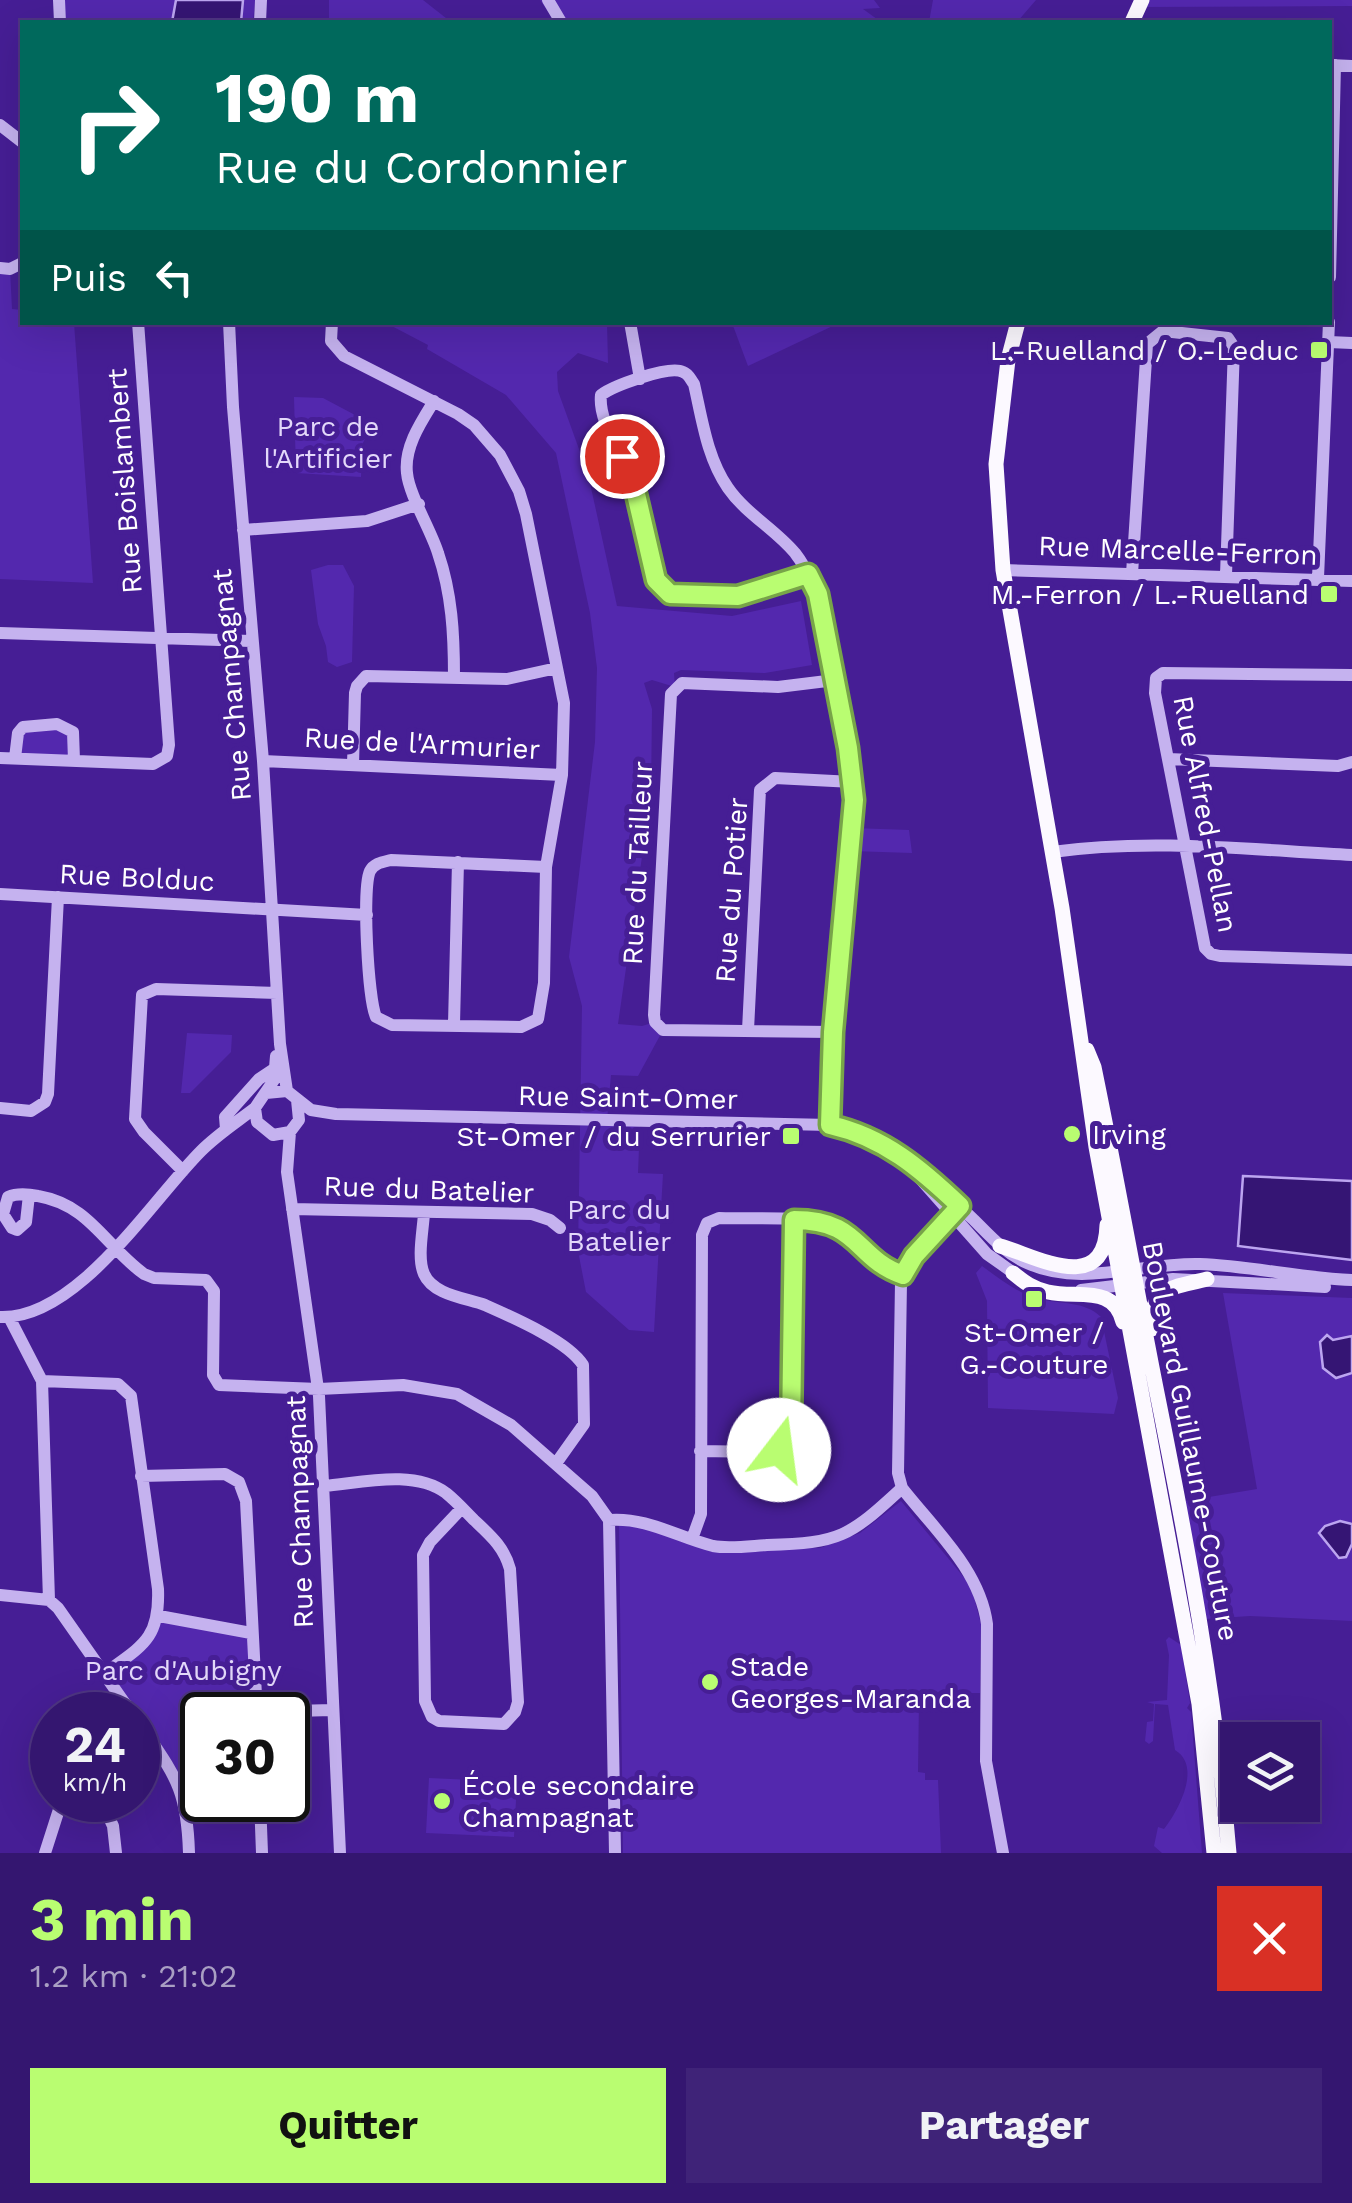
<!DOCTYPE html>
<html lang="fr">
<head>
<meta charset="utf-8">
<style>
	:root { --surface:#341670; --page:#3f2378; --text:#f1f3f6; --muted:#a99fc3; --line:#4e3583; --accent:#b9fd71 }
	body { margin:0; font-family:"Work Sans",sans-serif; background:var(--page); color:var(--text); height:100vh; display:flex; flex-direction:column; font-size:38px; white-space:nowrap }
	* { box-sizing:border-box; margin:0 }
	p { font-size:32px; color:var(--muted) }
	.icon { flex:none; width:55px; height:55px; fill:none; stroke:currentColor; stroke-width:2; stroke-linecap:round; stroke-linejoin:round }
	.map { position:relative; height:1853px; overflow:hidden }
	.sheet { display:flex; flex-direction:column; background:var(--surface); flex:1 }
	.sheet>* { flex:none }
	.hud { position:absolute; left:20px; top:20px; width:1312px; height:305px; border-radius:0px; box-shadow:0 10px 40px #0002,0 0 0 2px var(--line); background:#00695c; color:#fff; overflow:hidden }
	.buttons { position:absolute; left:1220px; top:1722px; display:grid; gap:20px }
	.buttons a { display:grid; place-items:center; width:100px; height:100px; border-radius:0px; background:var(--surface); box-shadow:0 10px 40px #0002,0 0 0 2px var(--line); font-size:50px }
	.speed { position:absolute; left:30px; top:1692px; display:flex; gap:20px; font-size:50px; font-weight:700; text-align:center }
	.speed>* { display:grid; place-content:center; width:130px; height:130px; border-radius:50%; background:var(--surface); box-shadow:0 10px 40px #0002,0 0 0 2px var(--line); line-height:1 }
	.speed small { font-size:25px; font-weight:400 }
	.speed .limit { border:5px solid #111; border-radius:15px; background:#fff; color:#111 }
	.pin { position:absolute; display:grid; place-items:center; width:85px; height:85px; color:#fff; margin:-42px; border:5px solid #fff; border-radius:50%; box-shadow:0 2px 10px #0007 }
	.me { position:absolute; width:110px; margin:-55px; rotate:15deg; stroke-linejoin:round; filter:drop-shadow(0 0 8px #0008) }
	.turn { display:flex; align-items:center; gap:35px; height:210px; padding:0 30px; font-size:45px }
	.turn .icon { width:130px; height:130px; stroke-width:2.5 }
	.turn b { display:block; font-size:70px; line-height:85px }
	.then { display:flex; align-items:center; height:95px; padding:0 30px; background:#0003; gap:20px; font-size:38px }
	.round { display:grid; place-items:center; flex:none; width:105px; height:105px; border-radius:0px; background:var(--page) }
	.overview { display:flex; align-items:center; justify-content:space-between; height:170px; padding:0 30px }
	h1 { font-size:60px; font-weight:700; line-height:75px; color:var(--accent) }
	.primary-button { display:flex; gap:20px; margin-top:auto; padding:20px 30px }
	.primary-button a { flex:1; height:115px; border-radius:0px; background:var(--accent); color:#111; font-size:40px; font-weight:700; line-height:115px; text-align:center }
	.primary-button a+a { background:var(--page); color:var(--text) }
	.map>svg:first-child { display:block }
	.green { fill:#5328ae }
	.water { fill:#351574; stroke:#bca5f0; stroke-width:2.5 }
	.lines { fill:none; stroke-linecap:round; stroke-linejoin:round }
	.minor { stroke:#c5b2ef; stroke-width:12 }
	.major { stroke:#fcf9ff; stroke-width:15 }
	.route-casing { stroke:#78a449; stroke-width:25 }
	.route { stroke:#b9fd71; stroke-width:18 }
	.poi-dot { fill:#b9fd71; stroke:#461e95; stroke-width:4 }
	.labels { text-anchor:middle; stroke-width:10; stroke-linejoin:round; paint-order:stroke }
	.poi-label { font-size:28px; fill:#fff; stroke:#461e95; text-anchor:end }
	.park-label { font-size:28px; fill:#e3d8fa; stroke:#461e95 }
	.street-label { font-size:28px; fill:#fff; stroke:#461e95 }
</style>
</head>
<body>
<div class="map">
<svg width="1352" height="1853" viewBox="0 0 1352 1853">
	<rect width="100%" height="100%" fill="#461e95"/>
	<path class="green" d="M64 0H255L253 22H66Z
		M329 0H423L451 22H329Z
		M540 0H874L880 8 863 9 881 22H555Z
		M933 0H1036L1017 22H929Z
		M1142 0H1352V6L1139 7Z
		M0 268 10 269 12 309 22 310V322L74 323 93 583 0 579Z
		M386 323H607L608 363 578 353 557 372 558 391 588 474 617 606 732 616 801 601 812 665 765 673 681 670 674 673 675 687 652 680 644 683 652 709 651 794 618 1024 642 1026 655 1022 663 1030 638 1076 611 1075 607 1121 640 1123 638 1173 663 1174 654 1332 629 1330 586 1292 578 1251 582 1006 569 957 595 742 597 668 590 613 556 453 506 395 427 349 428 345Z
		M732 323H839L748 366Z
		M294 397 323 398 372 424 362 445 361 477 296 473Z
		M328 565H343L354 586 352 662 337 667 328 662 326 646 318 624 311 570Z
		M68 727 74 760 15 758 18 733Z
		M853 828 909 830 912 853 851 851Z
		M187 1033 232 1035 231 1052 190 1093H181Z
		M982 1266C1000 1279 1017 1293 1039 1299 1060 1304 1085 1301 1101 1317L1118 1398 1114 1414 988 1408 987 1301 976 1273Z
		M1223 1293 1352 1298V1621L1250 1616 1205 1619 1185 1501 1257 1489Z
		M901 1501 971 1586 981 1624 980 1693H926L925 1700H919L918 1772 925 1773V1780H938L941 1853H623L619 1521 716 1550 820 1548 860 1533Z
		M159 1616 251 1633 255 1715H202V1793L184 1797 105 1673 136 1651Z
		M1169 1637 1181 1645 1190 1703 1187 1708 1191 1712 1202 1853H1162L1154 1846 1158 1827 1164 1829C1179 1810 1202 1766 1175 1750L1168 1705 1155 1704 1153 1741 1149 1744 1145 1741 1147 1722 1153 1721 1154 1704 1147 1702 1167 1700 1169 1655 1166 1640Z
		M429 1778 517 1782 514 1837 426 1833Z"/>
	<path class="water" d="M176 0H243L241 22H172Z
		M1243 1176 1352 1181V1260L1238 1246Z
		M1327 1335 1333 1340 1352 1336V1373L1336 1378 1323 1368 1320 1342Z
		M1340 1521 1352 1524V1544L1346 1557 1339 1558 1319 1533 1325 1526Z"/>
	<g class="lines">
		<path class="minor" d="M59 0 60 22
			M548 0 561 22
			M260 22 261 0
			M1330 65 1352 66
			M0 125 22 142
			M0 268 10 269 22 263
			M1330 277 1335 65
			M229 322 233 407 263 761 280 1044 287 1091
			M332 322 331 341 344 356 458 414 474 425 500 455 519 491 526 514 564 703 562 775 546 867 544 983 538 1019 521 1027 392 1025 376 1017C368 999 362 888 370 871 374 863 383 862 391 860L546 867
			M630 322 640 379
			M1329 342 1352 343
			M434 401C421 422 404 447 407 473 409 495 431 530 438 553 452 594 454 634 454 677
			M243 530 367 521 419 504
			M1003 570 1352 581
			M808 574C770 588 686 617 656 581 649 545 642 508 630 474 621 449 598 422 601 395 613 386 669 365 683 372 689 374 690 379 694 384 702 419 707 458 728 488 746 514 775 529 795 553 809 571 817 594 824 616L850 763 853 801 833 1032 830 1125
			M1132 574 1147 344 1163 331 1228 338 1234 347 1226 575
			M1318 578 1329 322
			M0 633 251 641
			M1352 675 1163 673 1156 678 1155 693 1205 948 1211 954 1220 956 1352 960
			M0 758 153 764 167 756 169 745 138 322
			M15 758 18 733 23 727 57 724 73 732 74 760
			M1168 759 1338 766 1352 762
			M263 761 562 775
			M353 765 355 693 357 686 366 676 507 679 557 668
			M1052 852C1151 838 1253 850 1352 855
			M0 894 367 915
			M454 1024 458 862
			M748 1030 760 790 775 778 853 782
			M833 1032 663 1030 655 1022 654 1015 671 694 682 683 778 687 835 680
			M276 1056 274 1080 255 1108 257 1122 273 1135 290 1132 299 1120 297 1100
			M266 1093 287 1091 311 1110 336 1114 830 1125C891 1139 930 1178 974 1220 990 1236 1006 1254 1027 1263 1081 1288 1143 1262 1200 1264 1251 1266 1301 1278 1352 1280
			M0 1108 31 1111 45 1102 48 1094 58 897
			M226 1129 225 1117 259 1079 274 1069
			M290 1132 287 1172 319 1396 340 1853
			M183 1171 144 1132 135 1119 142 995 156 989 277 993
			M916 1174 987 1254 1018 1276
			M29 1195 26 1222 17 1230 12 1228 3 1214 8 1197C17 1193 28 1194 38 1196 90 1205 105 1246 144 1274L154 1278 206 1280 214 1291 213 1375 219 1385 319 1389 403 1385 457 1394 511 1425 592 1496 609 1520 615 1853
			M960 1206 914 1256 901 1282 898 1473 902 1488C934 1529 980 1570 987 1624L986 1761 1003 1853
			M292 1209 532 1214 550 1220 560 1228
			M424 1213C423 1231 417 1258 424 1274 433 1295 466 1298 485 1305 512 1317 568 1341 583 1365L584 1424 557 1462
			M1081 1290 1173 1279 1325 1287
			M0 1317C77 1320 151 1201 201 1151 218 1134 237 1122 255 1108
			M9 1317 42 1381 49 1600
			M42 1381 118 1384 131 1396 158 1589C160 1639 142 1646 105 1673
			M700 1451 773 1452 789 1439 794 1220
			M141 1476 225 1474 239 1482 246 1501 257 1715
			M323 1486C361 1483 413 1469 446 1493 456 1501 465 1511 474 1520 491 1536 504 1547 510 1569L518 1702 515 1712 504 1724 439 1721 432 1717 425 1701 423 1555 430 1542 462 1508
			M609 1520C647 1517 677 1537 713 1546 729 1549 750 1546 767 1545 840 1543 849 1537 902 1488
			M692 1539 701 1514 702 1235 707 1223 719 1218C747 1219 816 1215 839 1227 862 1241 877 1266 903 1275
			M0 1595 49 1600 58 1608 133 1715
			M159 1616 251 1633
			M256 1712 332 1710
			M112 1715 127 1705
			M138 1721C174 1775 187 1786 189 1853
			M184 1797 202 1793
			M101 1800 113 1826 116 1853
			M260 1800 262 1853
			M61 1803 103 1804
			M45 1853 62 1800"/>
		<path class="major" d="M1132 22 1142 0
			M1018 322 1008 360 996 464 1003 570 1062 908 1096 1147 1199 1704 1214 1853
			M1087 1050 1094 1067C1116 1174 1135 1281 1156 1388 1187 1542 1216 1696 1229 1853
			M1000 1246C1034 1255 1105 1298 1107 1225
			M1013 1273C1024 1282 1033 1289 1048 1292 1077 1299 1114 1284 1123 1322
			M1152 1329C1149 1286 1173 1288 1207 1279"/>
	</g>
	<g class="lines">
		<g class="route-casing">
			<path id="route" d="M622 456 636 494 656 580 670 594 738 596 808 574 818 594 848 748 854 800 833 1032 830 1125C884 1137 921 1169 960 1206L914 1256 903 1275C854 1258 861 1220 794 1220L791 1430 789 1439 779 1450"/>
		</g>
		<use href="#route" class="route"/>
	</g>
	<g class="poi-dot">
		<rect x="1309" y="340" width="20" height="20" rx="5"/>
		<rect x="1319" y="584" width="20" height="20" rx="5"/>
		<circle cx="1072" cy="1134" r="10"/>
		<rect x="781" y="1126" width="20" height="20" rx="5"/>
		<rect x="1024" y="1289" width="20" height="20" rx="5"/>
		<circle cx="710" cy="1682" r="10"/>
		<circle cx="442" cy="1801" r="10"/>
	</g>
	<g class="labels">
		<g class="poi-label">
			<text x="1299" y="360">L.-Ruelland / O.-Leduc</text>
			<text x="1309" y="604">M.-Ferron / L.-Ruelland</text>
			<text x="1092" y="1144" text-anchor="start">Irving</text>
			<text x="771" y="1146">St-Omer / du Serrurier</text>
			<text x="1034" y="1342" text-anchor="middle">St-Omer /<tspan x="1034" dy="32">G.-Couture</tspan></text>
			<text x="730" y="1676" text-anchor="start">Stade<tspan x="730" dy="32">Georges-Maranda</tspan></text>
			<text x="462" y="1795" text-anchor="start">École secondaire<tspan x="462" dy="32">Champagnat</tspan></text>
		</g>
		<g class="park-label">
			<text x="328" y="436">Parc de<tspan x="328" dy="32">l'Artificier</tspan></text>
			<text x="619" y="1219">Parc du<tspan x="619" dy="32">Batelier</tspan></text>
			<text x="183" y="1680">Parc d'Aubigny</text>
		</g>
		<g class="street-label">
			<text transform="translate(124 481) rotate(-94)" y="10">Rue Boislambert</text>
			<text transform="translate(1178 550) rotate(2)" y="10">Rue Marcelle-Ferron</text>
			<text transform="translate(231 685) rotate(-95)" y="10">Rue Champagnat</text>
			<text transform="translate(422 743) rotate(3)" y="10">Rue de l'Armurier</text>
			<text transform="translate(1206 814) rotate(79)" y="10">Rue Alfred-Pellan</text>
			<text transform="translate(637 863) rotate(-87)" y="10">Rue du Tailleur</text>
			<text transform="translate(137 877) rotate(3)" y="10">Rue Bolduc</text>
			<text transform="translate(731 890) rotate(-86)" y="10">Rue du Potier</text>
			<text transform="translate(628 1097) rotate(1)" y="10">Rue Saint-Omer</text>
			<text transform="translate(429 1189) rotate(2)" y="10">Rue du Batelier</text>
			<text transform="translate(1191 1441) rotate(79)" y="10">Boulevard Guillaume-Couture</text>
			<text transform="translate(299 1512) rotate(-92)" y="10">Rue Champagnat</text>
		</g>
	</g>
</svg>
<div class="buttons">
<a><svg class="icon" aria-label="layers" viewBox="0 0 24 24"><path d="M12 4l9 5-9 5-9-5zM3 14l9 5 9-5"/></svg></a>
</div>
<div class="speed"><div>24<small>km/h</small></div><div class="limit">30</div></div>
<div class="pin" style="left:622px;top:456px;background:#d93025"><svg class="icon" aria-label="arrive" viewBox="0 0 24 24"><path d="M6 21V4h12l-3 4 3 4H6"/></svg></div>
<svg class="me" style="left:779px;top:1450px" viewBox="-20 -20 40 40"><circle r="19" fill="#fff"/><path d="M0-13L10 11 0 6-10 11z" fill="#b9fd71"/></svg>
<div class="hud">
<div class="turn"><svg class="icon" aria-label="right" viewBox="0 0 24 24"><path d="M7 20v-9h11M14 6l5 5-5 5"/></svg><div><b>190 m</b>Rue du Cordonnier</div></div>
<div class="then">Puis<svg class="icon" aria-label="left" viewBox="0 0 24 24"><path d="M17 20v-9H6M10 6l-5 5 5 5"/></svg></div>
</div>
</div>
<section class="sheet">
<div class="overview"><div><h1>3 min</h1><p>1.2 km · 21:02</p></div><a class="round" style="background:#d93025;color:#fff"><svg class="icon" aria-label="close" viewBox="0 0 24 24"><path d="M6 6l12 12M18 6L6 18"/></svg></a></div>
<div class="primary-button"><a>Quitter</a><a>Partager</a></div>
</section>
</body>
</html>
